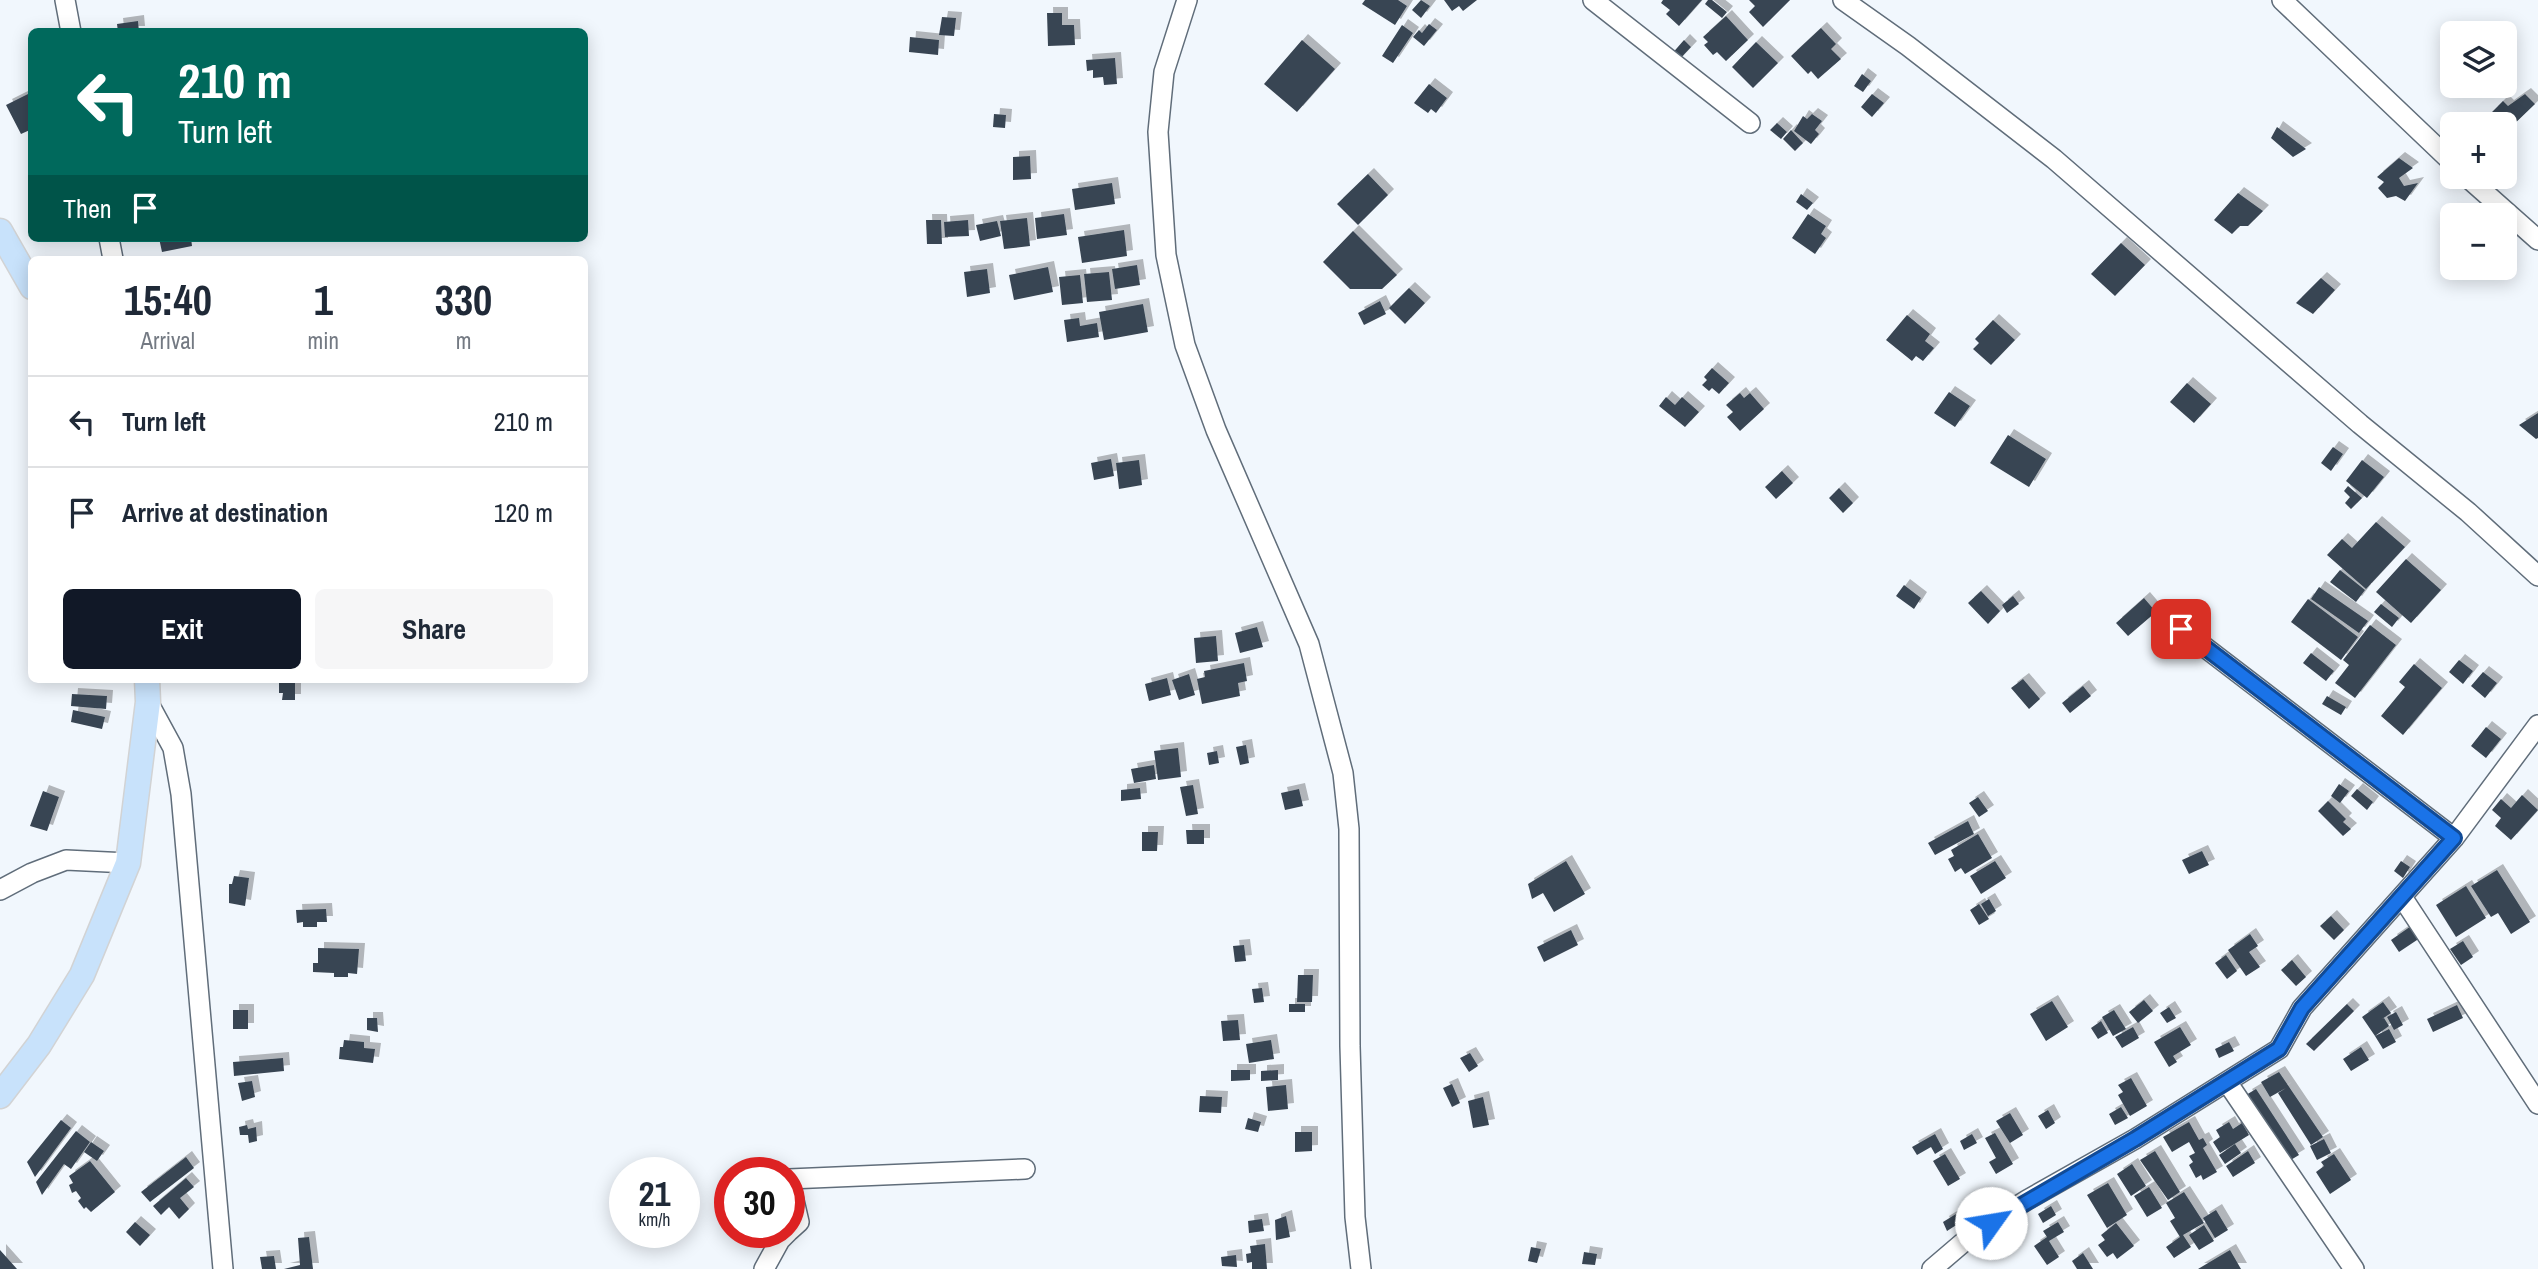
<!DOCTYPE html>
<html lang="en">
<head>
<meta charset="utf-8">
<style>
	:root { --surface:#fff; --page:#f6f6f7; --text:#1f2937; --muted:#747a83; --line:#e0e1e3; --accent:#111827 }
	body { margin:0; font-family:"Archivo Narrow",sans-serif; background:var(--page); color:var(--text); height:100vh; display:flex; flex-direction:column; font-size:26px; white-space:nowrap }
	* { box-sizing:border-box; margin:0 }
	p { font-size:23px; color:var(--muted) }
	.icon { flex:none; width:38px; height:38px; fill:none; stroke:currentColor; stroke-width:2; stroke-linecap:round; stroke-linejoin:round }
	.map { position:relative; flex:1; overflow:hidden }
	.sheet { position:absolute; left:28px; top:256px; width:560px; height:427px; display:flex; flex-direction:column; background:var(--surface); border-radius:10px; box-shadow:0 4px 18px #0003 }
	.sheet>* { flex:none }
	.top-card { position:absolute; left:28px; top:28px; width:560px; height:214px; border-radius:10px; box-shadow:0 4px 18px #0003; background:#00695c; color:#fff; overflow:hidden }
	.controls { position:absolute; left:2440px; top:21px; display:grid; gap:14px }
	.controls a { display:grid; place-items:center; width:77px; height:77px; border-radius:10px; background:var(--surface); box-shadow:0 4px 18px #0003; font-size:35px }
	.speed { position:absolute; left:609px; top:1157px; display:flex; gap:14px; font-size:35px; font-weight:700; text-align:center }
	.speed>* { display:grid; place-content:center; width:91px; height:91px; border-radius:50%; background:var(--surface); box-shadow:0 4px 18px #0003; line-height:1 }
	.speed small { font-size:18px; font-weight:400 }
	.speed .limit { border:10px solid #d22; background:#fff; color:#111 }
	.pin { position:absolute; display:grid; place-items:center; width:60px; height:60px; color:#fff; margin:-30px; border-radius:14px; box-shadow:0 4px 10px #0006 }
	.me { position:absolute; width:77px; margin:-38px; rotate:58deg; stroke-linejoin:round; filter:drop-shadow(0 0 5px #0008) }
	.turn { display:flex; align-items:center; gap:24px; height:147px; padding:0 35px; font-size:32px }
	.turn .icon { width:91px; height:91px; stroke-width:2.5 }
	.turn b { display:block; font-size:49px; line-height:60px }
	.then { display:flex; align-items:center; height:66px; padding:0 35px; background:#0003; gap:14px; font-size:26px }
	.eta { display:flex; justify-content:space-evenly; align-items:center; height:119px; text-align:center }
	.eta b { font-size:42px; font-weight:700; line-height:49px }
	.primary-button { display:flex; gap:14px; margin-top:auto; padding:14px 35px }
	.primary-button a { flex:1; height:80px; border-radius:10px; background:var(--accent); color:#fff; font-size:28px; font-weight:700; line-height:80px; text-align:center }
	.primary-button a+a { background:var(--page); color:var(--text) }
	ul { padding:0; list-style:none }
	li { display:flex; align-items:center; gap:21px; height:91px; padding:0 35px; border-top:2px solid var(--line) }
	li div { flex:1 }
	li b { display:block; font-size:26px }
	li em { font-style:normal }
	.map>svg:first-child { display:block }
	.building { fill:#394552; filter:url(#shadow) }
	.lines { fill:none; stroke-linecap:round; stroke-linejoin:round }
	.minor-casing { stroke:#606d7a; stroke-width:22 }
	.major-casing { stroke:#d2d3d4; stroke-width:27 }
	.minor { stroke:#fff; stroke-width:19 }
	.major { stroke:#c8e2fb; stroke-width:24 }
	.route-casing { stroke:#114b97; stroke-width:18 }
	.route { stroke:#1a73e8; stroke-width:12 }
</style>
</head>
<body>
<div class="map">
<svg width="2538" height="1269" viewBox="0 0 2538 1269">
	<defs>
		<filter id="shadow"><feDropShadow dx="6" dy="-6" stdDeviation="0" flood-color="#0004"/></filter>
	</defs>
	<rect width="100%" height="100%" fill="#f1f7fd"/>
	<path class="building" d="M1365 0H1398L1407 6 1395 25 1362 4Z
		M1421 0 1430 6 1421 18 1412 10Z
		M1444 0H1477L1463 11 1459 6 1452 11Z
		M1663 0H1702L1679 26 1666 14 1670 10 1661 3Z
		M1708 0H1712L1727 12 1722 18 1705 4Z
		M1749 0H1790L1763 27 1749 12 1755 6Z
		M1047 13H1062V25H1074L1075 45 1048 46Z
		M1726 16 1748 40 1726 61 1717 52 1713 55 1704 45 1708 42 1703 37Z
		M942 17 956 18 954 36 939 35Z
		M138 21 139 32H118L117 24Z
		M1429 24 1437 30 1424 46 1413 37 1419 30 1422 33Z
		M1402 25 1413 33 1393 63 1382 56Z
		M1821 28 1836 44 1831 49 1841 59 1818 79 1811 71 1808 74 1791 56Z
		M910 37 939 40 938 55 909 52Z
		M1302 40 1335 69 1297 112 1264 84Z
		M1684 40 1691 47 1677 62 1670 56Z
		M1756 42 1778 63 1753 88 1732 67Z
		M1115 58 1117 84 1104 85 1103 77 1093 78V70L1087 71 1086 60Z
		M1862 74 1871 81 1863 92 1854 86Z
		M1429 84 1447 98 1436 113 1431 109 1428 113 1414 103Z
		M32 92V129L21 134 6 105Z
		M1872 94 1884 103 1872 117 1861 107Z
		M2525 94 2535 104 2509 129 2492 112 2503 101 2508 106Z
		M994 114 1006 115 1005 128 993 127Z
		M1812 114 1822 121 1815 130 1819 134 1811 144 1794 131 1803 116 1807 119Z
		M1777 123 1787 132 1781 139 1770 130Z
		M2277 127 2306 149 2293 157 2271 138Z
		M1791 130 1803 143 1795 151 1783 139Z
		M1030 156 1031 179 1013 180V157Z
		M2399 158 2413 168 2399 178 2404 186 2418 183 2405 201 2396 196 2387 198 2378 188 2384 182 2377 177Z
		M1368 174 1388 195 1358 225 1337 204Z
		M1112 183 1115 204 1075 210 1072 189Z
		M2238 193 2263 211 2248 226H2240L2232 234 2214 220Z
		M1801 194 1813 203 1807 210 1796 202Z
		M1064 214 1067 235 1037 239 1035 218Z
		M1808 214 1826 226 1821 234 1826 238 1815 254 1792 238Z
		M1027 218 1030 246 1004 249 1000 221Z
		M926 220H941L942 244H927Z
		M968 220 969 236 945 237 944 222Z
		M997 221 1001 236 980 241 976 225Z
		M1124 230 1127 256 1082 263 1078 237Z
		M1353 231 1397 275 1382 289H1350L1323 262Z
		M159 238H191L192 246 162 252Z
		M2121 243 2145 265 2115 296 2091 274Z
		M1137 265 1140 285 1115 289 1112 269Z
		M1048 267 1053 292 1014 300 1009 275Z
		M987 269 990 293 967 297 964 272Z
		M1109 272 1112 300 1087 302 1084 274Z
		M1080 275 1083 303 1062 305 1059 277Z
		M2321 278 2335 290 2313 314 2296 303Z
		M1409 288 1425 303 1405 324 1389 308Z
		M1380 301 1386 314 1364 325 1358 313Z
		M1143 304 1148 332 1104 340 1099 312Z
		M1907 315 1930 334 1925 341 1934 348 1923 361 1916 356 1912 361 1886 340Z
		M1079 318 1080 326 1097 323 1099 337 1067 342 1064 320Z
		M1993 320 2015 340 1991 365 1973 349 1979 343 1975 339Z
		M1712 368 1729 383 1719 394 1712 388 1709 391 1702 385 1707 380 1704 377Z
		M2187 383 2211 404 2194 423 2170 402Z
		M1949 392 1970 406 1955 427 1934 413Z
		M1740 393 1744 398 1750 393 1764 409 1740 431 1727 417 1733 412 1726 405Z
		M1666 397 1675 405 1682 397 1699 412 1685 427 1659 406Z
		M2538 413V438L2536 439 2519 425Z
		M2008 435 2046 459 2029 487 1990 463Z
		M2333 447 2343 454 2331 471 2321 463Z
		M1111 459 1114 476 1094 480 1091 463Z
		M1139 460 1142 485 1119 489 1116 463Z
		M2362 460 2384 477 2367 498 2346 481Z
		M1782 471 1793 483 1776 499 1765 487Z
		M2348 486 2362 498 2351 509 2345 503 2350 497 2344 491Z
		M1839 488 1853 503 1843 513 1829 498Z
		M2376 522 2405 547 2366 589 2327 555 2342 539 2352 548Z
		M2406 559 2441 590 2411 623 2376 592Z
		M2340 570 2365 590 2356 602 2330 582Z
		M1904 585 1921 598 1914 609 1896 596Z
		M2319 587 2368 621 2359 633 2311 599Z
		M1981 591 2000 611 1988 624 1968 603Z
		M2013 596 2019 604 2007 613 2002 605Z
		M2144 598 2156 612 2128 636 2116 623Z
		M2308 599 2358 637 2341 660 2291 622Z
		M2381 604 2399 618 2392 627 2374 612Z
		M2370 625 2396 645 2355 698 2335 683 2349 665 2343 660Z
		M1257 627 1263 647 1240 653 1235 633Z
		M1216 636 1218 661 1196 663 1194 638Z
		M2311 653 2334 671 2326 681 2303 663Z
		M2459 660 2473 671 2463 684 2449 672Z
		M1244 663 1247 681 1238 683 1240 696 1202 704 1197 679 1205 677 1204 671Z
		M2414 664 2442 688 2403 735 2381 716 2405 687 2399 682Z
		M2483 672 2497 683 2485 698 2471 686Z
		M1189 674 1195 695 1179 700 1172 680Z
		M1167 678 1171 695 1149 701 1145 684Z
		M279 679H295V700H282L283 693H279Z
		M2023 679 2040 699 2029 709 2011 688Z
		M2083 686 2091 696 2070 713 2062 703Z
		M72 694 107 696 106 709 71 706Z
		M2327 696 2346 707 2341 715 2322 704Z
		M73 710 105 717 102 729 71 722Z
		M2486 727 2501 739 2486 758 2471 746Z
		M1246 745 1249 763 1240 765 1236 747Z
		M1178 748 1181 777 1158 780 1154 751Z
		M1217 751 1219 763 1209 765 1207 753Z
		M1154 765 1156 779 1134 783 1131 769Z
		M2339 784 2349 791 2340 803 2331 796Z
		M1193 785 1198 814 1186 816 1180 787Z
		M1140 788 1141 799 1121 801V790Z
		M1299 789 1303 806 1285 810 1281 793Z
		M2357 789 2373 802 2367 810 2351 796Z
		M43 791 59 797 47 831 30 826Z
		M2522 795 2538 810 2511 840 2495 826 2501 818 2492 810 2501 799 2511 808Z
		M1978 797 1988 811 1979 817 1969 803Z
		M2328 801 2346 819 2343 822 2351 829 2343 836 2318 811Z
		M1968 821 1974 834 1935 855 1928 843Z
		M1186 830H1204V844H1187Z
		M1142 832H1158L1157 851H1142Z
		M1978 834 1992 858 1965 874 1961 868 1955 872 1948 859 1954 856 1951 850Z
		M2202 851 2209 865 2189 874 2182 860Z
		M1566 861 1585 894 1554 912 1543 893 1532 899 1528 884Z
		M1995 861 2006 878 1981 894 1970 876Z
		M2401 861 2410 867 2403 878 2394 871Z
		M2497 870 2530 922 2511 934 2498 913 2491 917 2471 886Z
		M234 876 249 878 245 906 229 903V884H232Z
		M2466 886 2486 918 2456 937 2436 905Z
		M1989 899 1996 911 1988 916 1981 904Z
		M1979 904 1989 919 1979 925 1970 910Z
		M326 909 327 922H317V927H303V922L297 923 296 910Z
		M2331 916 2344 930 2334 940 2320 926Z
		M2414 924 2423 936 2399 952 2391 940Z
		M1571 930 1578 945 1544 962 1537 947Z
		M2250 934 2258 946 2249 952 2260 967 2246 976 2228 950Z
		M2463 941 2473 957 2461 965 2450 949Z
		M1244 945 1246 961 1235 962 1233 946Z
		M318 948 359 949 357 974 348 973V977H334V973L313 972V963H318Z
		M2226 955 2237 971 2227 979 2215 963Z
		M2292 960 2306 977 2296 986 2281 970Z
		M1298 975H1313L1312 1002H1297Z
		M1262 988 1264 1002 1254 1003 1252 989Z
		M2144 1000 2153 1011 2138 1023 2129 1012Z
		M2052 1001 2068 1027 2046 1041 2030 1014Z
		M2383 1002 2391 1013 2382 1019 2384 1018 2389 1026 2375 1036 2362 1017Z
		M1289 1004H1305V1012H1289Z
		M2347 1004 2354 1011 2314 1051 2306 1044Z
		M2457 1005 2463 1018 2433 1032 2427 1019Z
		M2169 1007 2176 1018 2167 1023 2160 1013Z
		M233 1010H248V1029H233Z
		M2114 1010 2126 1029 2113 1036 2102 1017Z
		M2396 1012 2403 1025 2394 1030 2387 1017Z
		M367 1018H377L378 1032 367 1030Z
		M1238 1020 1240 1040 1223 1041 1221 1021Z
		M2101 1021 2108 1033 2098 1039 2091 1028Z
		M2133 1027 2139 1038 2122 1048 2115 1037Z
		M2180 1027 2191 1045 2173 1056 2177 1062 2169 1067 2154 1042Z
		M2389 1029 2396 1042 2383 1049 2375 1036Z
		M344 1040 364 1042V1048L375 1049 373 1063 339 1059 340 1047H343Z
		M1271 1040 1274 1059 1249 1063 1246 1044Z
		M2229 1042 2234 1051 2219 1058 2215 1049Z
		M2361 1047 2369 1060 2351 1071 2343 1059Z
		M1470 1053 1478 1066 1469 1072 1460 1058Z
		M283 1058 284 1071 234 1076 233 1062Z
		M1231 1070H1250V1080L1231 1081Z
		M1278 1070V1080L1261 1081V1071Z
		M2279 1072 2323 1137 2311 1145 2278 1093 2286 1088 2270 1097 2261 1082Z
		M2131 1078 2147 1106 2130 1116 2118 1095 2123 1092 2118 1085Z
		M252 1081 255 1097 242 1101 238 1083Z
		M1452 1084 1460 1103 1452 1107 1443 1088Z
		M1286 1085 1288 1109 1268 1111 1266 1087Z
		M2256 1089 2299 1155 2289 1161 2246 1095Z
		M1200 1096 1222 1097 1221 1113 1199 1112Z
		M1483 1097 1489 1125 1473 1128 1468 1101Z
		M2121 1107 2128 1118 2115 1125 2109 1114Z
		M2048 1110 2055 1123 2046 1129 2038 1116Z
		M2010 1113 2023 1135 2010 1143 1996 1121Z
		M1248 1118 1261 1122 1258 1132 1245 1129Z
		M61 1120 71 1128 35 1177 27 1162Z
		M2189 1122 2199 1140 2203 1138 2207 1145 2203 1148 2217 1172 2203 1180 2201 1175 2196 1178 2189 1165 2193 1162 2189 1156 2195 1153 2189 1142 2172 1152 2163 1137Z
		M2229 1122 2233 1129 2242 1123 2249 1135 2220 1153 2213 1142 2220 1137 2216 1130Z
		M247 1125 248 1129 256 1127 257 1141 249 1143 248 1135H240L239 1127Z
		M76 1131 90 1142 71 1169 64 1164 42 1195 36 1182Z
		M1295 1132H1312V1151L1295 1152Z
		M1995 1133 2013 1164 1996 1174 1989 1162 1996 1158 1985 1138Z
		M1935 1134 1943 1149 1935 1154 1931 1147 1917 1155 1912 1147Z
		M1972 1134 1977 1143 1964 1150 1960 1141Z
		M2324 1139 2331 1153 2317 1160 2310 1146Z
		M91 1142 104 1151 97 1161 84 1152Z
		M2235 1144 2241 1153 2225 1164 2219 1155Z
		M2155 1151 2180 1192 2168 1200 2140 1160Z
		M2248 1151 2255 1163 2233 1177 2226 1166Z
		M1945 1154 1960 1179 1948 1186 1933 1161Z
		M2334 1154 2351 1180 2330 1194 2316 1172 2324 1166 2321 1162Z
		M186 1157 194 1168 150 1202 141 1192Z
		M90 1161 115 1192 91 1212 86 1207 84 1209 78 1201 81 1198 76 1191 72 1193 69 1185 73 1183 69 1176Z
		M2132 1164 2146 1186 2131 1196 2117 1174Z
		M186 1178 194 1187 180 1198 189 1209 179 1219 169 1207 161 1215 153 1206Z
		M2108 1183 2127 1215 2107 1228 2087 1195Z
		M2149 1187 2162 1208 2147 1217 2134 1196Z
		M2184 1192 2204 1223 2183 1235 2191 1247 2174 1258 2166 1247 2180 1237 2170 1221 2175 1218 2166 1203Z
		M2051 1206 2056 1215 2043 1223 2038 1214Z
		M2216 1210 2228 1230 2215 1238 2203 1218Z
		M1956 1214 1961 1222 1947 1231 1943 1222Z
		M1286 1216 1290 1237 1276 1240 1275 1220Z
		M1262 1219 1264 1231 1249 1233 1248 1221Z
		M135 1222 150 1235 140 1246 126 1232Z
		M2058 1222 2064 1232 2049 1241 2059 1257 2047 1265 2034 1246 2047 1237 2043 1231Z
		M2116 1223 2134 1246 2117 1259 2113 1253 2107 1257 2098 1245 2105 1240 2101 1235Z
		M2204 1225 2214 1241 2199 1250 2189 1235Z
		M309 1237 313 1269H284L300 1265 298 1238Z
		M1265 1244 1267 1269H1252V1262L1247 1263 1246 1254 1251 1253 1250 1246Z
		M1531 1247 1541 1249 1537 1263 1528 1261Z
		M0 1250 17 1269H0Z
		M2230 1250 2241 1269H2198Z
		M1584 1252 1597 1254 1595 1265 1582 1264Z
		M2083 1253 2093 1269H2077L2072 1261Z
		M1236 1255 1237 1267 1222 1266 1221 1257Z
		M274 1256 276 1269H262L260 1257Z"/>
	<g class="lines">
		<g class="minor-casing">
			<path id="minor" d="M65 0 71 32
				M1187 0 1164 72 1158 132 1166 255 1185 345 1216 430 1309 644 1343 773 1349 829 1350 1046 1355 1217 1361 1269
				M1593 0 1750 123
				M1843 0 1908 46 2054 159 2360 424 2468 512 2538 576
				M2282 0 2452 162
				M2467 177 2538 240
				M109 238 113 259
				M2181 629 2454 838
				M148 702 173 748 181 794 223 1269
				M0 890 32 873 66 860 128 863
				M2402 897 2538 1104
				M2227 1082 2354 1269
				M789 1179 1025 1169
				M789 1179 799 1222 789 1231
				M764 1269 780 1240 788 1232
				M1932 1269 1973 1234 2027 1200 2135 1139 2279 1049 2302 1008 2454 838 2538 725"/>
		</g>
		<g class="major-casing">
			<path id="major" d="M0 231 32 287
				M0 1096 39 1045 82 975 128 863 148 702 147 679"/>
		</g>
		<use href="#minor" class="minor"/>
		<use href="#major" class="major"/>
	</g>
	<g class="lines">
		<g class="route-casing">
			<path id="route" d="M1991 1223 2135 1139 2279 1049 2302 1008 2454 838 2181 629"/>
		</g>
		<use href="#route" class="route"/>
	</g>
</svg>
<div class="controls">
<a><svg class="icon" aria-label="layers" viewBox="0 0 24 24"><path d="M12 4l9 5-9 5-9-5zM3 14l9 5 9-5"/></svg></a>
<a>+</a>
<a>−</a>
</div>
<div class="speed"><div>21<small>km/h</small></div><div class="limit">30</div></div>
<div class="pin" style="left:2181px;top:629px;background:#d93025"><svg class="icon" aria-label="arrive" viewBox="0 0 24 24"><path d="M6 21V4h12l-3 4 3 4H6"/></svg></div>
<svg class="me" style="left:1991px;top:1223px" viewBox="-20 -20 40 40"><circle r="19" fill="#fff"/><path d="M0-13L10 11 0 6-10 11z" fill="#1a73e8"/></svg>
<div class="top-card">
<div class="turn"><svg class="icon" aria-label="left" viewBox="0 0 24 24"><path d="M17 20v-9H6M10 6l-5 5 5 5"/></svg><div><b>210 m</b>Turn left</div></div>
<div class="then">Then<svg class="icon" aria-label="arrive" viewBox="0 0 24 24"><path d="M6 21V4h12l-3 4 3 4H6"/></svg></div>
</div>
<section class="sheet">
<div class="eta">
<div><b>15:40</b><p>Arrival</p></div>
<div><b>1</b><p>min</p></div>
<div><b>330</b><p>m</p></div>
</div>
<ul>
<li><svg class="icon" aria-label="left" viewBox="0 0 24 24"><path d="M17 20v-9H6M10 6l-5 5 5 5"/></svg><div><b>Turn left</b></div><em>210 m</em></li>
<li><svg class="icon" aria-label="arrive" viewBox="0 0 24 24"><path d="M6 21V4h12l-3 4 3 4H6"/></svg><div><b>Arrive at destination</b></div><em>120 m</em></li>
</ul>
<div class="primary-button"><a>Exit</a><a>Share</a></div>
</section>
</div>
</body>
</html>
